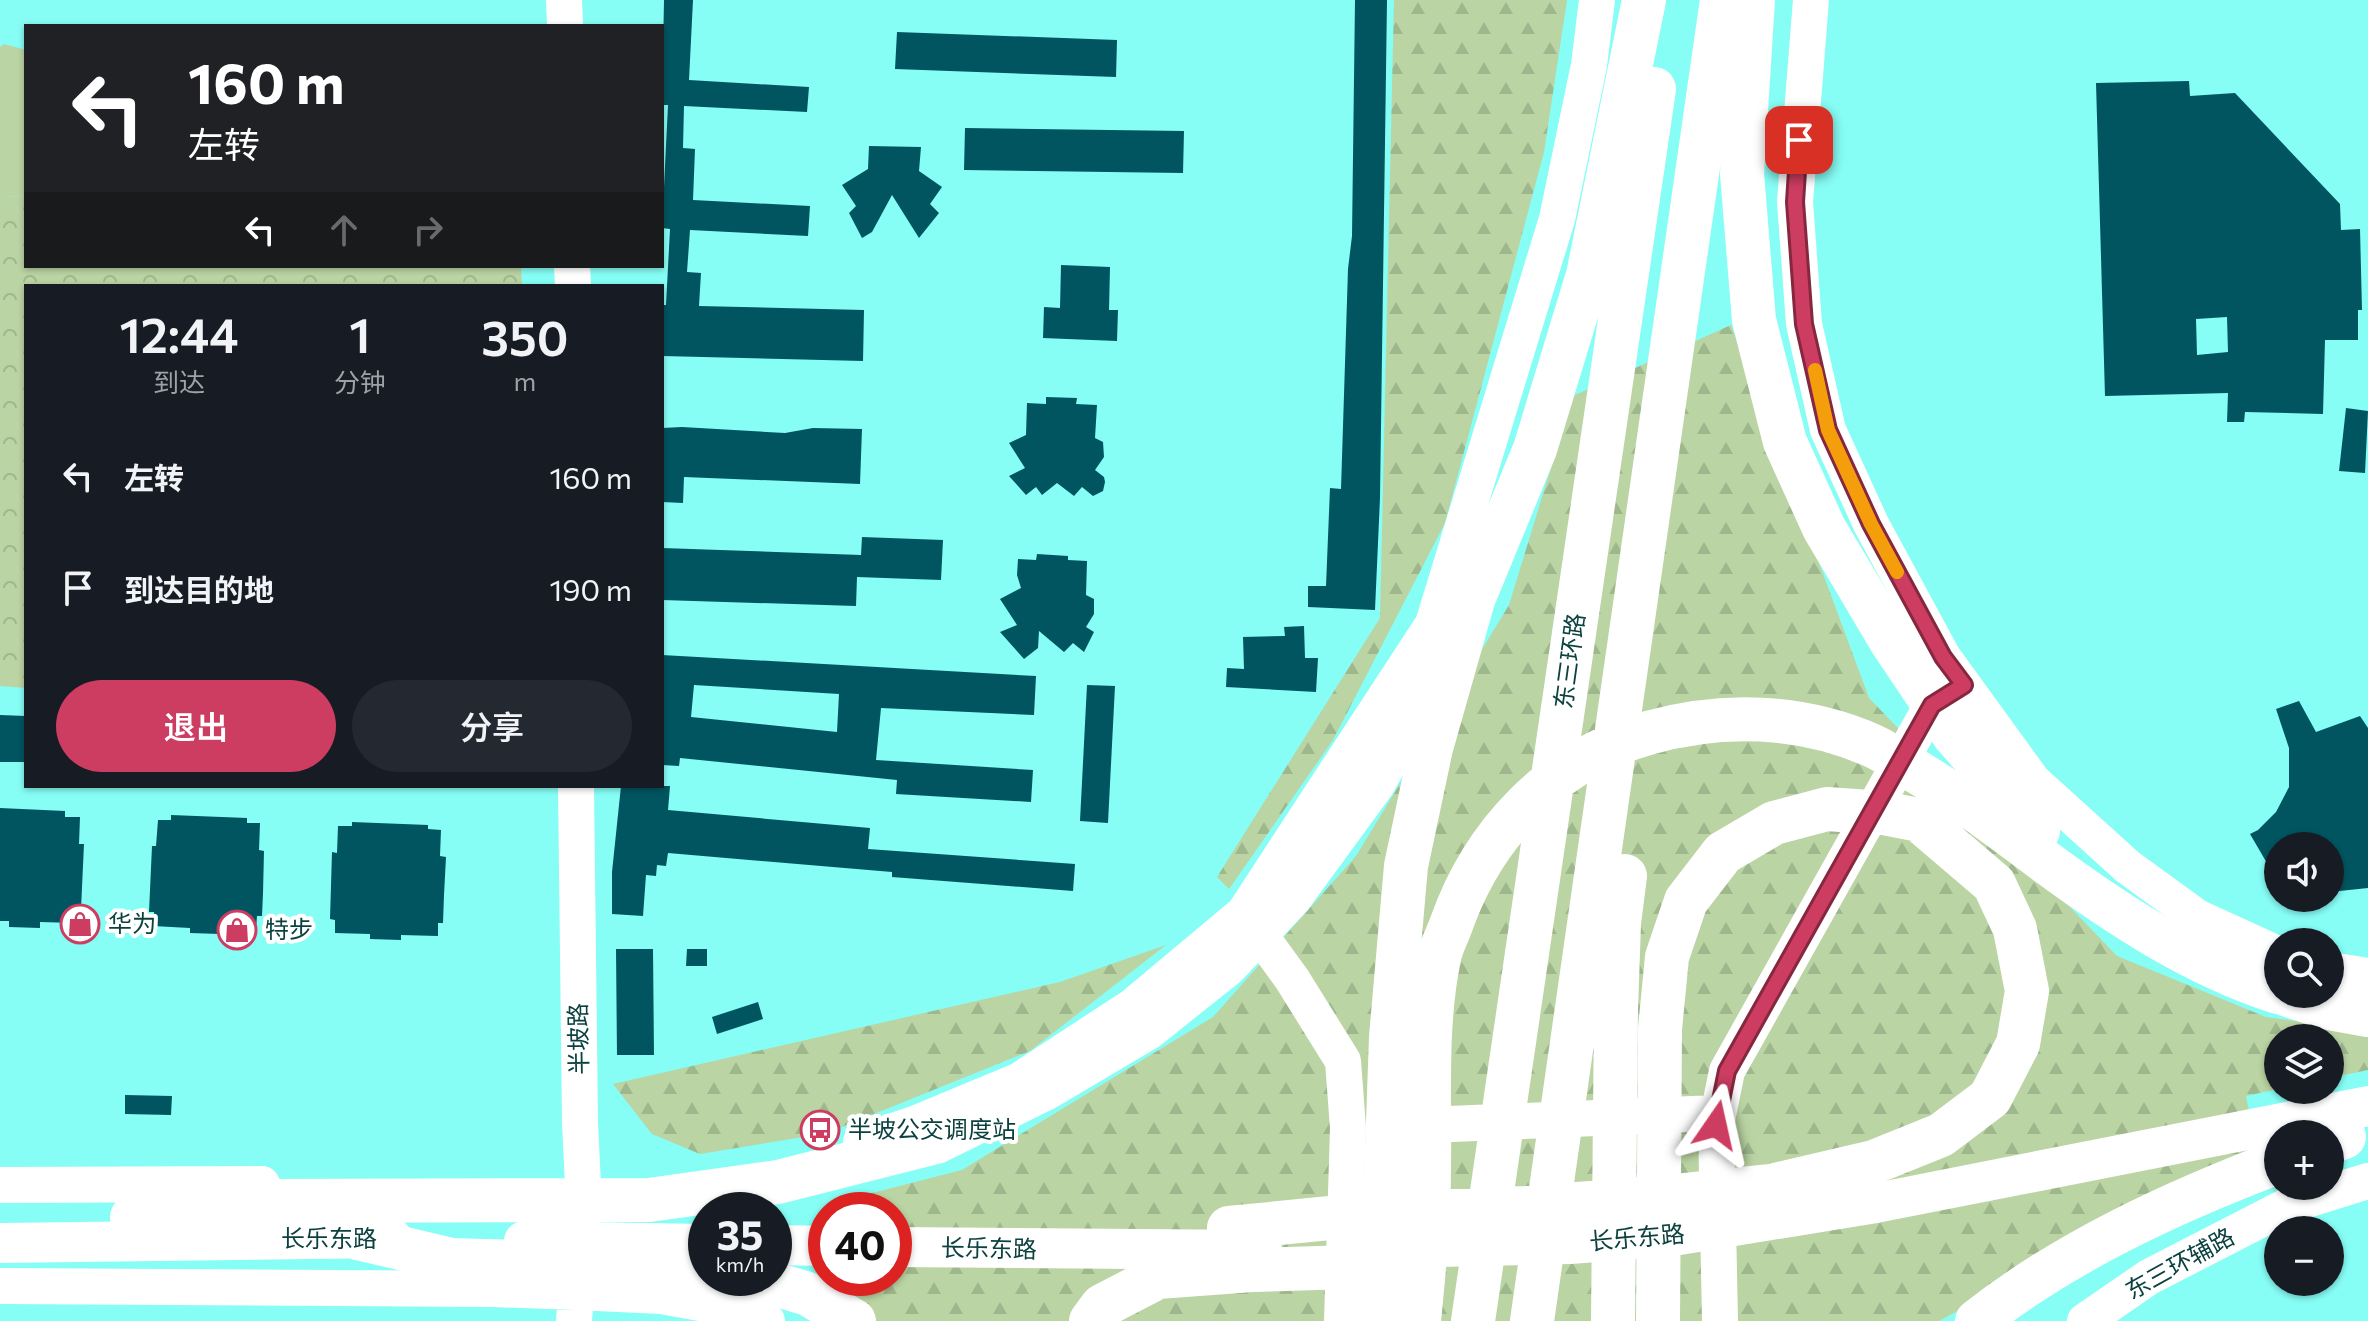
<!DOCTYPE html>
<html lang="zh">
<head>
<meta charset="utf-8">
<style>
	:root { --surface:#171b24; --page:#242831; --text:#f1f3f6; --muted:#9ea1a6; --accent:#cd3d61 }
	body { margin:0; font-family:Commissioner,"Noto Sans SC",sans-serif; background:var(--page); color:var(--text); height:100vh; display:flex; flex-direction:column; font-size:30px; white-space:nowrap }
	* { box-sizing:border-box; margin:0 }
	p { font-size:26px; color:var(--muted) }
	.icon { flex:none; width:44px; height:44px; fill:none; stroke:currentColor; stroke-width:2; stroke-linecap:round; stroke-linejoin:round }
	.map { position:relative; flex:1; overflow:hidden }
	.side { position:absolute; left:24px; top:284px; width:640px; height:504px; display:flex; flex-direction:column; background:var(--surface); border-radius:0px; box-shadow:0 2px 6px #0004 }
	.side>* { flex:none }
	.hud { position:absolute; left:24px; top:24px; width:640px; height:244px; border-radius:0px; box-shadow:0 2px 6px #0004; background:#202124; color:#fff; overflow:hidden }
	.buttons { position:absolute; left:2264px; top:832px; display:grid; gap:16px }
	.buttons a { display:grid; place-items:center; width:80px; height:80px; border-radius:50%; background:var(--surface); box-shadow:0 2px 6px #0004; font-size:40px }
	.speed { position:absolute; left:688px; top:1192px; display:flex; gap:16px; font-size:40px; font-weight:700; text-align:center }
	.speed>* { display:grid; place-content:center; width:104px; height:104px; border-radius:50%; background:var(--surface); box-shadow:0 2px 6px #0004; line-height:1 }
	.speed small { font-size:20px; font-weight:400 }
	.speed .limit { border:12px solid #d22; background:#fff; color:#111 }
	.pin { position:absolute; display:grid; place-items:center; width:68px; height:68px; color:#fff; margin:-34px; border-radius:16px; box-shadow:0 4px 12px #0006 }
	.me { position:absolute; width:88px; margin:-44px; rotate:11deg; stroke-linejoin:round; filter:drop-shadow(0 0 6px #0008) }
	.turn { display:flex; align-items:center; gap:28px; height:168px; padding:0 32px; font-size:36px }
	.turn .icon { width:104px; height:104px; stroke-width:2.5 }
	.turn b { display:block; font-size:56px; line-height:68px }
	.lanes { display:flex; align-items:center; height:76px; padding:0 32px; background:#0003; justify-content:center; gap:40px; direction:ltr }
	.lanes .off { opacity:.35 }
	.eta { display:flex; justify-content:space-evenly; align-items:center; height:136px; text-align:center }
	.eta b { font-size:48px; font-weight:600; line-height:56px }
	.primary-button { display:flex; gap:16px; margin-top:auto; padding:16px 32px }
	.primary-button a { flex:1; height:92px; border-radius:48px; background:var(--accent); color:#fff; font-size:32px; font-weight:600; line-height:92px; text-align:center }
	.primary-button a+a { background:var(--page); color:var(--text) }
	ul { padding:0; list-style:none }
	li { display:flex; align-items:center; gap:24px; height:112px; padding:0 32px }
	li div { flex:1 }
	li b { display:block; font-size:30px }
	li em { font-style:normal }
	.map>svg:first-child { display:block }
	.grass { fill:#bbd4a3 }
	.forest { fill:url(#forest-firs) }
	.park { fill:url(#park-crowns) }
	.building { fill:#005560; fill-rule:evenodd }
	.lines { fill:none; stroke-linecap:round; stroke-linejoin:round }
	.secondary { stroke:#fff; stroke-width:36 }
	.primary { stroke:#fff; stroke-width:40 }
	.highway { stroke:#fff; stroke-width:44 }
	.route-casing { stroke:#85283f; stroke-width:20 }
	.route { stroke:#cd3d61; stroke-width:14 }
	.slow { stroke:#f59e0b; stroke-width:14 }
	.labels { text-anchor:middle; stroke-width:8; stroke-linejoin:round; paint-order:stroke }
	.street-label { font-size:24px; fill:#0b423f; stroke:#fff }
	.poi-label { font-size:24px; fill:#0b423f; stroke:#fff; text-anchor:start }
</style>
</head>
<body>
<div class="map">
<svg width="2368" height="1321" viewBox="0 0 2368 1321">
	<defs>
		<pattern id="forest-firs" width="22" height="20" patternUnits="userSpaceOnUse" patternTransform="scale(2)"><rect width="22" height="20" fill="#bbd4a3"/><path d="M5 1l3.5 6h-7zM16 11l3.5 6h-7z" fill="#9fb78d"/></pattern>
		<pattern id="park-crowns" width="20" height="18" patternUnits="userSpaceOnUse" patternTransform="scale(2)"><rect width="20" height="18" fill="#bbd4a3"/><path d="M2 6a3 3 0 1 1 6 0M12 15a3 3 0 1 1 6 0" fill="none" stroke="#9fb78d"/></pattern>
	</defs>
	<rect width="100%" height="100%" fill="#86fdf5"/>
	<path class="grass" d="M4 44 26 50V197L0 196V47Z"/>
	<path class="forest" d="M1394 0H1567L1544 152 1445 523 1333 740 1229 889 1217 877 1380 618Z
		M1731 325 1869 698 2117 956 2266 1017 2368 1031V1070L2330 1078V1038H2278V1089L2246 1096 2256 1149 1939 1321H871L836 1293 837 1278H894V1210H841V1201L962 1170 1213 1017 1356 856 1509 605 1573 396Z
		M1166 945 1030 1051 827 1133 700 1154 652 1134 613 1084 1060 982Z"/>
	<path class="park" d="M0 196 26 197V266H521L522 286H26V688L0 686Z"/>
	<path class="building" d="M664 0H693L689 80 809 87 807 112 684 106 683 148 695 149 693 200 810 206 808 236 690 230 687 272 701 273 699 306 864 310 863 361 662 356V305H666L670 229 662 228 668 105H662Z
		M1355 0H1387L1380 498 1375 610 1308 607V586H1326L1330 488 1341 489 1348 269 1352 236Z
		M897 32 1117 40 1116 77 895 69Z
		M2189 81 2190 96 2235 93 2340 204 2341 230 2360 229 2362 310H2358V340H2325L2323 414 2245 412 2244 422H2227L2228 393 2105 396 2096 83ZM2227 317 2228 352 2197 355 2196 319Z
		M965 128 1184 131 1183 173 964 170Z
		M869 146 921 147 919 171 942 187 930 204 939 213 919 238 892 195 872 232 862 238 849 213 856 206 842 185 868 169Z
		M1061 265 1110 267 1109 310H1118L1117 341 1043 338 1044 307 1060 308Z
		M1046 397 1077 398 1076 404 1097 405 1095 438 1103 442 1104 457 1095 470 1104 477 1105 482 1103 491 1093 496 1082 487 1074 496 1057 483 1042 495 1036 487 1026 495 1009 476 1025 468 1009 443 1026 435 1027 403 1046 404Z
		M2346 408 2368 411 2365 473 2339 471Z
		M682 427 785 433 813 428 862 429 860 484 684 477 683 503 662 502V428Z
		M862 537 943 540 941 580 857 577 856 606 662 600V548L861 555Z
		M1037 554 1068 556V560L1087 561 1086 595 1094 599V614L1086 627 1094 632 1084 652 1073 643 1064 652 1039 631 1038 648 1024 659 1000 632 1017 625 1000 599 1021 588 1017 575 1018 559 1036 560Z
		M1304 626 1305 658H1318L1316 692 1226 687 1227 668 1244 669 1243 637 1285 636 1284 627Z
		M662 655 1036 676 1034 715 881 708 876 760 1033 770 1031 802 896 794 897 780 680 758 679 766 662 765ZM694 685 839 694 837 732 691 717Z
		M1087 685 1115 686 1108 823 1080 821Z
		M2299 701 2316 732 2360 716 2368 728V888L2330 892V846H2278V882L2250 834 2258 830 2276 812 2289 787V748L2276 709Z
		M0 715 26 716V762H0Z
		M621 786H670L668 810 870 828 868 849 1075 864 1073 891 892 877V872L668 853 666 866 657 865 656 876 646 875 643 916 612 914V872Z
		M0 808 65 811V817H80L79 844H84L81 909H76V923L40 922V928L9 927V921H0Z
		M171 815 247 818V823H260L259 850 264 851 263 893 262 916H257L256 930 220 929V934L190 933V928L153 926 154 912H149L152 846H156L158 820H171Z
		M352 822 428 825V829L441 830 440 856 446 857 444 895 443 923H438V936L401 935V940L370 939V934L335 933V920L330 919 332 852 337 853 338 826H352Z
		M616 949H653L654 1055H617Z
		M687 949H707V966H686Z
		M758 1002 763 1019 717 1034 712 1017Z
		M125 1095 172 1096 171 1115 125 1114Z"/>
	<g class="lines">
		<path class="secondary" d="M564 0 565 26
			M1811 0 1795 202 1804 324 1828 430 1871 524 1943 657 2033 781 2128 867 2197 917 2278 954
			M572 266 573 286
			M1244 913 1292 979 1343 1061 1348 1128 1342 1321
			M2330 970 2368 976
			M1402 1126 1717 1113
			M861 1142 914 1124 1020 1080 1133 1006 1244 913 1433 624 1557 219 1589 65 1597 0
			M0 1185 262 1184
			M0 1286 493 1289 576 1292 661 1296 739 1310 767 1321
			M574 1321 583 1185 580 1123 576 786
			M1720 1321 1716 1125 1727 1071 1932 705 1955 691
			M2085 1321 2149 1277 2287 1206 2368 1181"/>
		<path class="primary" d="M524 1241 706 1244
			M0 1243 392 1238
			M774 1245 826 1246
			M894 1247 1262 1250
			M1394 1248 1570 1244 1673 1236 1876 1203 2368 1106"/>
		<path class="highway" d="M1753 0 1742 174 1754 320 1785 442 1824 528 1891 641 1954 735 2038 831
			M2285 994 2324 1007 2368 1015
			M2330 1142 2344 1137
			M132 1217 257 1201 649 1200 778 1182 936 1142 1044 1089 1147 1028 1226 965 1290 897 1374 782 1473 600
			M1229 1228 1371 1214 1526 1208 1667 1197 1771 1186 1874 1162 1941 1135 1990 1098 2018 1044 2027 991 2015 929 1994 884 1919 820 1883 813 1827 809 1774 823 1723 853 1686 901 1667 957 1660 1029 1659 1177 1658 1321
			M358 1238 451 1260 661 1266 706 1270
			M755 1278 808 1294 854 1321
			M1091 1321 1102 1306 1158 1277 1252 1270 1413 1265
			M1381 1321 1391 1037 1406 866 1431 748 1473 600 1535 449 1588 275 1644 0
			M1419 1321C1424 1270 1429 1219 1429 1167 1430 1099 1425 1025 1439 958 1441 947 1447 936 1451 925 1483 834 1552 760 1648 733 1722 712 1801 714 1873 746 1886 752 1897 760 1909 767 1958 796 2002 829 2047 863 2118 915 2194 965 2278 992
			M1473 1321 1654 89
			M1532 1321 1722 0
			M1613 1321 1616 1010 1619 923 1625 876
			M1977 1321C2066 1251 2173 1202 2278 1162"/>
	</g>
	<g class="lines">
		<g class="route-casing">
			<path id="route" d="M1716 1125 1727 1071 1932 705 1964 685 1943 657 1871 524 1828 430 1804 324 1795 202 1799 140"/>
		</g>
		<use href="#route" class="route"/>
		<path class="slow" d="M1815 370 1828 430 1871 524 1897 572"/>
	</g>
	<defs>
		<g id="shop-ring" transform="scale(2)"><circle r="9.5" fill="#fff" stroke="#cd3d61" stroke-width="1.5"/><path d="M-5-2.5h2.3a2.7 3.5 0 0 1 5.4 0H5L5.5 6h-11ZM-1.5-2.5h3a1.5 2.3 0 0 0-3 0Z" fill="#cd3d61"/></g>
		<g id="bus-ring" transform="scale(2)"><circle r="9.5" fill="#fff" stroke="#cd3d61" stroke-width="1.5"/><path d="M-5-6H5V4H4V6H2V4H-2V6H-4V4H-5ZM-3.5-4V0h7V-4ZM-3.5 1.2v1.5H-2V1.2ZM2 1.2v1.5H3.5V1.2Z" fill="#cd3d61"/></g>
	</defs>
	<g fill-rule="evenodd">
		<use href="#shop-ring" x="80" y="924"/>
		<use href="#shop-ring" x="237" y="930"/>
		<use href="#bus-ring" x="820" y="1130"/>
	</g>
	<g class="labels">
		<g class="street-label">
			<text transform="translate(1570 661) rotate(-82)" y="8">东三环路</text>
			<text transform="translate(579 1039) rotate(-91)" y="8">半坡路</text>
			<text transform="translate(1637 1238) rotate(-5)" y="8">长乐东路</text>
			<text x="329" y="1247">长乐东路</text>
			<text transform="translate(989 1249) rotate(1)" y="8">长乐东路</text>
			<text transform="translate(2180 1264) rotate(-29)" y="8">东三环辅路</text>
		</g>
		<g class="poi-label">
			<text x="108" y="932">华为</text>
			<text x="265" y="938">特步</text>
			<text x="848" y="1138">半坡公交调度站</text>
		</g>
	</g>
</svg>
<div class="buttons">
<a><svg class="icon" aria-label="sound" viewBox="0 0 24 24"><path d="M4 9h4l5-4v14l-5-4H4zM17 9q2 3 0 6"/></svg></a>
<a><svg class="icon" aria-label="search" viewBox="0 0 24 24"><circle cx="10" cy="10" r="6"/><path d="M15 15l6 6"/></svg></a>
<a><svg class="icon" aria-label="layers" viewBox="0 0 24 24"><path d="M12 4l9 5-9 5-9-5zM3 14l9 5 9-5"/></svg></a>
<a>+</a>
<a>−</a>
</div>
<div class="speed"><div>35<small>km/h</small></div><div class="limit">40</div></div>
<div class="pin" style="left:1799px;top:140px;background:#d93025"><svg class="icon" aria-label="arrive" viewBox="0 0 24 24"><path d="M6 21V4h12l-3 4 3 4H6"/></svg></div>
<svg class="me" style="left:1716px;top:1125px" viewBox="-20 -20 40 40"><path d="M0-17L14 15 0 8-14 15z" fill="#cd3d61" stroke="#fff" stroke-width="4"/></svg>
<div class="hud">
<div class="turn"><svg class="icon" aria-label="left" viewBox="0 0 24 24"><path d="M17 20v-9H6M10 6l-5 5 5 5"/></svg><div><b>160 m</b>左转</div></div>
<div class="lanes"><svg class="icon" aria-label="left" viewBox="0 0 24 24"><path d="M17 20v-9H6M10 6l-5 5 5 5"/></svg><svg class="icon off" aria-label="ahead" viewBox="0 0 24 24"><path d="M12 20V5M6 11l6-6 6 6"/></svg><svg class="icon off" aria-label="right" viewBox="0 0 24 24"><path d="M7 20v-9h11M14 6l5 5-5 5"/></svg></div>
</div>
<section class="side">
<div class="eta">
<div><b>12:44</b><p>到达</p></div>
<div><b>1</b><p>分钟</p></div>
<div><b>350</b><p>m</p></div>
</div>
<ul>
<li><svg class="icon" aria-label="left" viewBox="0 0 24 24"><path d="M17 20v-9H6M10 6l-5 5 5 5"/></svg><div><b>左转</b></div><em>160 m</em></li>
<li><svg class="icon" aria-label="arrive" viewBox="0 0 24 24"><path d="M6 21V4h12l-3 4 3 4H6"/></svg><div><b>到达目的地</b></div><em>190 m</em></li>
</ul>
<div class="primary-button"><a>退出</a><a>分享</a></div>
</section>
</div>
</body>
</html>
